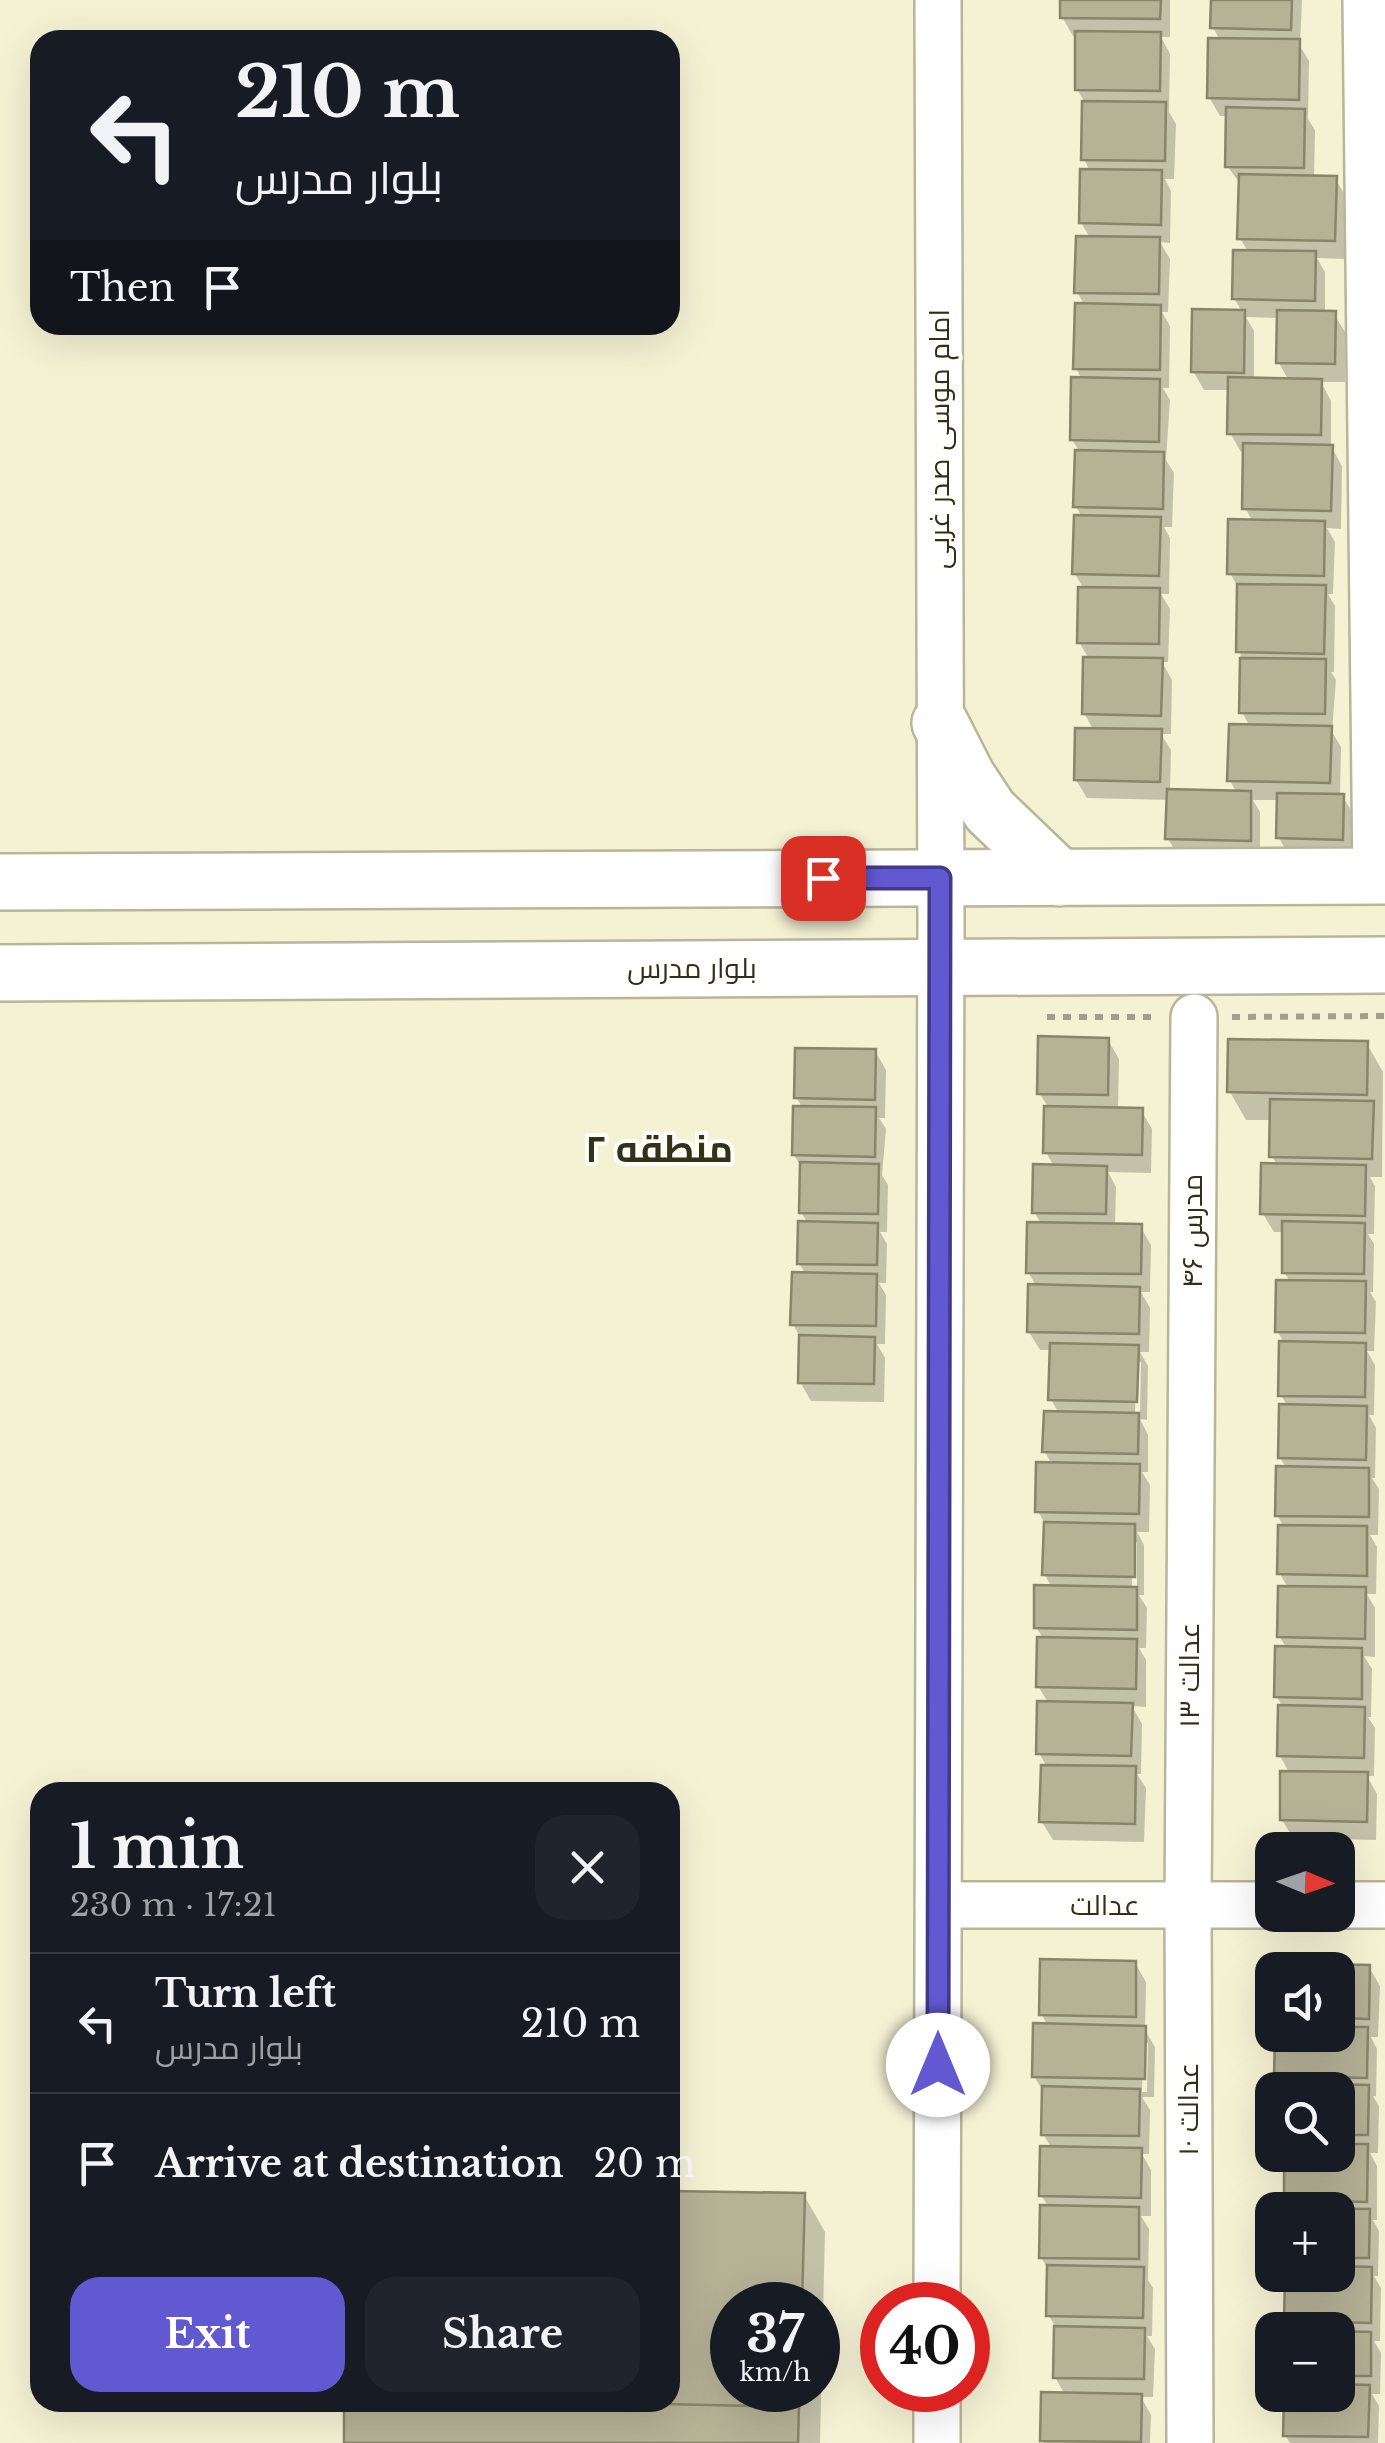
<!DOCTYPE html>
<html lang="en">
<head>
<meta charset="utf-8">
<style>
	:root { --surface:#171b24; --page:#20242c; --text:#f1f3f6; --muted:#9ea1a6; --line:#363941; --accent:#6259d2 }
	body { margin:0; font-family:"Libre Baskerville",Cairo,serif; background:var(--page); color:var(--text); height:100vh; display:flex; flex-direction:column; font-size:38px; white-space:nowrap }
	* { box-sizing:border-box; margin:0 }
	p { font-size:32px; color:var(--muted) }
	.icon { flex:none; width:55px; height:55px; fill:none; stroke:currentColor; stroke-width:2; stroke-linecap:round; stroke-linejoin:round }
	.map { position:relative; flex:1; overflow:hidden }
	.sheet { position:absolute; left:30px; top:1782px; width:650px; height:630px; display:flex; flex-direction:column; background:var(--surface); border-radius:30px; box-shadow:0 10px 40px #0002 }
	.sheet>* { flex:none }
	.hud { position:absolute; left:30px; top:30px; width:650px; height:305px; border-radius:30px; box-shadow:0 10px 40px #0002; background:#171b24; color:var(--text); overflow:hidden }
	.needle { width:65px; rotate:92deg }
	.buttons { position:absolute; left:1255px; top:1832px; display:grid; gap:20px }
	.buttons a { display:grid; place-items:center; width:100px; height:100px; border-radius:20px; background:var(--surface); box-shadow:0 10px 40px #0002; font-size:50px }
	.speed { position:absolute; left:710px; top:2282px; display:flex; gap:20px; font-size:50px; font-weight:700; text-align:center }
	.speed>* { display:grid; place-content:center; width:130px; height:130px; border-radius:50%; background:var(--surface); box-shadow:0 10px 40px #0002; line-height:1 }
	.speed small { font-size:25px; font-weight:400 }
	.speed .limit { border:15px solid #d22; background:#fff; color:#111 }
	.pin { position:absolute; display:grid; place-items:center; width:85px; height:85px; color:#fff; margin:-42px; border-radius:20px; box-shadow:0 5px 15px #0006 }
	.me { position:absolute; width:110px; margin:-55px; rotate:0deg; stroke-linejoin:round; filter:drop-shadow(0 0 8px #0008) }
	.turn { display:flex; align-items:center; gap:35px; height:210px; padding:0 40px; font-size:45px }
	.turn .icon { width:130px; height:130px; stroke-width:2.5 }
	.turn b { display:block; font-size:70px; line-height:85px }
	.then { display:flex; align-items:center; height:95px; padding:0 40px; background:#0003; gap:20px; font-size:38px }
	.round { display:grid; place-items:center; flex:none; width:105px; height:105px; border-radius:30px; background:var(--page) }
	.headline { display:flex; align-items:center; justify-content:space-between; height:170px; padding:0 40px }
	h1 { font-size:60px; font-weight:800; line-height:75px }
	.button { display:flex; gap:20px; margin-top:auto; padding:20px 40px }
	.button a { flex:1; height:115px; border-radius:30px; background:var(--accent); color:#fff; font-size:40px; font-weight:800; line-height:115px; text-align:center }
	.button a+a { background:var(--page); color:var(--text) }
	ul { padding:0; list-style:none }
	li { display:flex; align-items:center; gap:30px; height:140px; padding:0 40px; border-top:2px solid var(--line) }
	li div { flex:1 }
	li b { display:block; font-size:38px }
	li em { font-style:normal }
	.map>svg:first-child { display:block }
	.shadow { fill:#0003; fill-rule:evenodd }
	.building { fill:#b5b296; stroke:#88856a; stroke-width:2.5 }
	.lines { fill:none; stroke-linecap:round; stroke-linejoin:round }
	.minor-casing { stroke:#b8b599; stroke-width:50 }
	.major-casing { stroke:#b8b599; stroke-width:60 }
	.path { stroke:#a3a08a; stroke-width:6; stroke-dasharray:8 8; stroke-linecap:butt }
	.minor { stroke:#fff; stroke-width:45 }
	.major { stroke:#fff; stroke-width:55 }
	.route-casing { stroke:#403a88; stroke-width:25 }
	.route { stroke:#6259d2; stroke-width:18 }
	.labels { text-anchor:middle; stroke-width:8; stroke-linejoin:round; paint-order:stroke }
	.street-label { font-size:28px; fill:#2f2e23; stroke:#fffef8 }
	.district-label { font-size:38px; font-weight:bold; fill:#343119; stroke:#fffef8 }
</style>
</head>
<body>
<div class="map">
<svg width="1385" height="2443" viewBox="0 0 1385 2443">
	<rect width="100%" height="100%" fill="#f5f2d4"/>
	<path class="shadow" d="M1063 0H1170V37H1161L1170 54 1169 112 1176 124 1174 179H1165L1171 191 1170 243 1160 242 1170 259 1168 312H1162L1170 326 1169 388H1163L1170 400 1166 460 1174 473 1172 527H1164L1170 538 1169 594H1161L1170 609 1168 662H1162L1172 680 1171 734H1161L1171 750 1170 792 1237 793 1230 781 1250 727 1242 712 1239 589 1230 573 1253 522 1245 508 1246 452H1241L1230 433V390H1204L1193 371 1242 312 1234 298 1248 252 1240 238 1241 185 1228 167V116H1220L1209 97 1220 40 1213 28V0H1302L1300 46 1309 61 1308 119 1315 130 1314 178H1335L1346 197 1345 259 1317 258 1325 272V314H1334L1345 332V382H1321L1331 401V446L1342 466 1341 529 1327 528 1335 542 1333 594H1328L1335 606 1334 672H1331L1336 680 1332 732 1341 747 1340 796 1343 797 1354 815 1353 858 1289 856 1279 838V800H1253L1260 812V859L1179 857 1168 839 1169 800 1087 798 1076 780 1094 731 1084 713 1089 659 1079 642 1084 589 1075 574 1082 518 1076 506 1080 452 1072 440 1082 380 1076 368 1085 306 1077 292 1091 239 1081 223 1090 171 1084 159 1085 103 1077 89 1078 36H1073L1062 17ZM1246 317 1280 318 1279 363 1289 381 1254 380V331Z
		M1108 1040 1119 1059 1118 1110H1141L1152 1129 1151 1173 1108 1172 1116 1187 1115 1226H1140L1151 1245 1150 1292H1141L1150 1308 1149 1352H1140L1148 1366 1147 1420 1140 1419 1148 1435V1472H1142L1150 1485 1149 1532H1137L1144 1545V1595H1139L1147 1608 1146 1648H1139L1146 1660V1707L1132 1706 1142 1724 1141 1774H1137L1146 1788 1144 1842 1053 1840 1042 1822 1047 1767 1039 1753 1049 1704 1038 1686 1044 1640 1036 1627 1052 1588 1045 1575 1046 1526 1038 1511 1052 1465 1045 1452 1059 1414 1051 1399 1052 1350H1040L1029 1332 1037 1287 1028 1272 1041 1224 1035 1213 1054 1167 1046 1152 1047 1105 1039 1093ZM1136 1362H1141L1140 1414H1135ZM1132 1542H1137V1589H1132Z
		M1367 1044 1383 1072 1382 1177H1370L1375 1186 1374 1234H1368L1374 1244 1373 1292H1370L1376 1302 1374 1351H1367L1375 1365 1374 1415H1369L1376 1428 1375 1478H1372L1379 1489 1378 1535H1370L1377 1547 1376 1594H1367L1375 1608V1657L1364 1656 1372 1669 1371 1717H1368L1375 1728 1374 1776H1367L1377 1794 1376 1840 1293 1838 1282 1820 1290 1774 1280 1756 1283 1708 1277 1697 1287 1649 1279 1636 1288 1588 1280 1574 1284 1527 1277 1515 1287 1469 1280 1458 1288 1407 1281 1395 1285 1344 1277 1331 1290 1282 1284 1272 1285 1232H1274L1263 1214 1277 1165 1272 1156V1120H1246L1230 1092Z
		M875 1051 886 1070 885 1118H879L886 1129 882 1175 888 1185 887 1232H880L887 1244 886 1283H879L886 1295 885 1344H877L885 1358 884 1402 811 1401 800 1382 801 1339 793 1324 806 1275 799 1263 808 1224 801 1212 802 1168 794 1155 803 1109 796 1097Z
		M1135 1963 1146 1982 1145 2030 1155 2047 1154 2097H1142L1150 2110 1149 2154H1142L1151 2170V2216H1141L1149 2229 1148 2280 1153 2288 1152 2336H1147L1155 2349 1153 2397H1141L1151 2415 1150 2443H1044L1042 2440 1065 2395 1055 2377 1056 2328 1049 2316V2271L1041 2257 1049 2208 1041 2195 1052 2149 1043 2134 1044 2093 1034 2076 1048 2026 1042 2015ZM1143 2043H1148L1147 2092H1142Z
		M1369 1967 1380 1986 1378 2037H1371L1377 2049 1376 2096H1373L1379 2106 1378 2153H1370L1377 2166V2220H1373L1379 2231 1378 2276H1374L1381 2288 1380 2341H1374L1381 2353 1380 2394H1372L1379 2406 1378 2443H1290L1285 2435 1286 2395H1338V2330H1292L1287 2320V2275H1338V2210H1292L1286 2199 1287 2155H1338V2090H1282L1277 2075 1278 2035H1338V1970H1282Z
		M670 2193 804 2195 825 2232 820 2443H346L670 2402ZM732 2305H818V2390H732Z"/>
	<path class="building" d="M1060 0H1161L1160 19 1060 18Z
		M1211 0H1292L1291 30 1210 28Z
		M1075 31 1161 32 1160 91 1075 90Z
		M1208 38 1300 39 1299 100 1207 98Z
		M1082 101 1166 102 1165 161 1081 160Z
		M1226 107 1305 109 1304 168 1225 167Z
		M1080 169 1162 170 1161 225 1079 223Z
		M1239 174 1337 176 1335 241 1237 239Z
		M1076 236 1160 237 1159 294 1074 293Z
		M1233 250 1316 251 1315 301 1232 299Z
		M1075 303 1161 305 1160 370 1073 369Z
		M1192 309 1245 310 1244 373 1191 372Z
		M1277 310 1336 311 1335 364 1276 363Z
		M1071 377 1160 379 1159 442 1070 440Z
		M1228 377 1322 379 1321 435 1227 434Z
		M1243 443 1333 445 1331 511 1242 509Z
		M1075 450 1164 452 1163 509 1073 507Z
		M1074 515 1161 517 1159 576 1072 574Z
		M1228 519 1325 521 1324 576 1227 574Z
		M1237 584 1326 585 1324 654 1236 652Z
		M1078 587 1160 588 1159 644 1077 643Z
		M1083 657 1163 658 1161 716 1082 714Z
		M1240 658 1326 659 1325 714 1239 713Z
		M1229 724 1332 726 1330 783 1227 781Z
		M1075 728 1162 729 1160 782 1074 780Z
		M1167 789 1251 791V841L1165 839Z
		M1277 793 1344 794 1343 840 1276 838Z
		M1038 1036 1109 1038 1108 1095 1037 1094Z
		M1228 1039 1368 1041 1367 1095 1227 1092Z
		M795 1048 876 1049 875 1100 794 1098Z
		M1270 1099 1374 1101 1372 1159 1269 1157Z
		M793 1106 876 1107 875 1157 792 1155Z
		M1044 1106 1143 1108 1142 1155 1043 1153Z
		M800 1162 879 1164 878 1214 799 1213Z
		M1261 1163 1366 1165 1365 1216 1260 1214Z
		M1033 1164 1107 1166 1106 1214 1032 1213Z
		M798 1221 878 1223 877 1265 797 1264Z
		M1282 1221 1365 1223 1364 1274 1282 1273Z
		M1027 1222 1142 1224 1141 1274 1026 1273Z
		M792 1272 877 1274 876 1326 790 1325Z
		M1276 1280 1366 1281 1365 1333 1275 1332Z
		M1028 1284 1140 1287 1139 1334 1027 1332Z
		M799 1335 875 1337 874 1384 798 1383Z
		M1279 1341 1366 1343 1365 1397 1278 1396Z
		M1050 1343 1139 1345 1137 1402 1048 1400Z
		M1279 1404 1367 1406 1366 1460 1278 1458Z
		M1044 1411 1139 1413 1138 1454 1042 1452Z
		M1036 1462 1140 1464 1139 1514 1035 1512Z
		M1276 1466 1369 1468V1517L1275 1516Z
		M1044 1522 1135 1524V1577L1042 1575Z
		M1278 1525 1367 1526V1576L1277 1574Z
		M1034 1585 1137 1587V1630L1034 1628Z
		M1278 1586 1366 1587 1365 1639 1277 1637Z
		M1037 1637 1137 1639 1136 1689 1036 1687Z
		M1275 1646 1362 1648V1699L1274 1697Z
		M1037 1701 1133 1703 1131 1756 1036 1754Z
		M1278 1705 1365 1707 1364 1758 1277 1756Z
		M1041 1765 1136 1766 1135 1824 1039 1822Z
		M1280 1771 1368 1772 1367 1822 1280 1820Z
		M1040 1959 1136 1961V2017L1039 2015Z
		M1280 1963 1370 1965 1369 2019 1338 2018V1970H1280Z
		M1033 2023 1146 2026 1145 2079 1032 2077Z
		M1338 2027H1368L1367 2078 1274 2076 1275 2035H1338Z
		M1280 2083 1369 2085 1368 2135H1338V2090H1280Z
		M1042 2086 1140 2089 1139 2136 1041 2135Z
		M1338 2144H1368L1367 2202 1284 2200V2155H1338Z
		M1040 2146 1142 2148 1141 2198 1039 2196Z
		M670 2191 805 2193 802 2305H732V2390H799V2407L575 2402H670Z
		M1040 2205 1139 2207V2259L1039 2258Z
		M1274 2208 1370 2209 1369 2258H1338V2210Z
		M1047 2265 1144 2267 1143 2318 1046 2316Z
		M1338 2266 1372 2267 1371 2323 1284 2321 1285 2275H1338Z
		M1054 2326 1145 2328 1144 2379 1053 2378Z
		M1338 2331 1371 2332V2376H1338Z
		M1338 2384 1370 2385 1368 2437 1283 2436 1284 2395H1338Z
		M1041 2392 1142 2394 1141 2442 1040 2441Z
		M344 2402H575L799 2407 798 2443H344Z"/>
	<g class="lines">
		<g class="minor-casing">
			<path id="minor" d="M1366 0 1376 876
				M938 1905H1272
				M1338 1905H1385
				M937 2305 941 920 938 0
				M937 2443V2390
				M1190 2443 1188 1905 1194 1017"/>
		</g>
		<g class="major-casing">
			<path id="major" d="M940 723 967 776 990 811 1060 878
				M0 882 1385 876
				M0 973 1385 965"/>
		</g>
		<path class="path" d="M1047 1017H1154
			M1232 1017 1385 1016"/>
		<use href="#minor" class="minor"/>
		<use href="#major" class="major"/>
	</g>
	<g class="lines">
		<g class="route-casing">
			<path id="route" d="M823 878H940L938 2065"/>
		</g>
		<use href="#route" class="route"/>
	</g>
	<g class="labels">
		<g class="street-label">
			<text transform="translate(939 439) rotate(-90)" y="10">امام موسی صدر غربی</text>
			<text x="692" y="978">بلوار مدرس</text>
			<text transform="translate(1192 1231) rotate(-90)" y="10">مدرس ۴۶</text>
			<text transform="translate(1189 1675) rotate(-90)" y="10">عدالت ۱۳</text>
			<text x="1105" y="1915">عدالت</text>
			<text transform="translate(1188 2109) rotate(-90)" y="10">عدالت ۱۰</text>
		</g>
		<g class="district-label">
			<text x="659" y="1162">منطقه ۲</text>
		</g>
	</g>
</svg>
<div class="buttons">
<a><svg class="needle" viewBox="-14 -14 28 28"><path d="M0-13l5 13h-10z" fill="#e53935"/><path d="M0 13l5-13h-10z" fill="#9ea1a6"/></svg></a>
<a><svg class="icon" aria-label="sound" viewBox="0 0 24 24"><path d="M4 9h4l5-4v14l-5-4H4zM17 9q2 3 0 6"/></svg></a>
<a><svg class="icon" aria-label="search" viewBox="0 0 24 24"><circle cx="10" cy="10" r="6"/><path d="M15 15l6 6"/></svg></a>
<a>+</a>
<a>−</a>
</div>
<div class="speed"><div>37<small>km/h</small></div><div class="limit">40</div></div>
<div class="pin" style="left:823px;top:878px;background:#d93025"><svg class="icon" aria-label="arrive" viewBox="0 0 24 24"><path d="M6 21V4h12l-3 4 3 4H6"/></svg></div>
<svg class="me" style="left:938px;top:2065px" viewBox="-20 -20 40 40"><circle r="19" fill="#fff"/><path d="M0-13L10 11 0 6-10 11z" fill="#6259d2"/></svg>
<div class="hud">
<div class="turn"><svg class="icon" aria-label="left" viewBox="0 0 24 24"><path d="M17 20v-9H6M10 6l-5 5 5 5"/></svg><div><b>210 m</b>بلوار مدرس</div></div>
<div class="then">Then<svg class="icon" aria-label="arrive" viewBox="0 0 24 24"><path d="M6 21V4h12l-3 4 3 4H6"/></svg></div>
</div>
<section class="sheet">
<div class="headline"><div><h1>1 min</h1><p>230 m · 17:21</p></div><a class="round"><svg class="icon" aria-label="close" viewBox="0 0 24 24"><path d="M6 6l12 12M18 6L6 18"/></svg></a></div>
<ul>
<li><svg class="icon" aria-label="left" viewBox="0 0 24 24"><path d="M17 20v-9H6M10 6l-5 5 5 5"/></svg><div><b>Turn left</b><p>بلوار مدرس</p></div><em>210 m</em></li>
<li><svg class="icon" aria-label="arrive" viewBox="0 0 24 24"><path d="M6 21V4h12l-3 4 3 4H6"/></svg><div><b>Arrive at destination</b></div><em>20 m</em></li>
</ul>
<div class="button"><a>Exit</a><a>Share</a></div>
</section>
</div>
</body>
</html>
